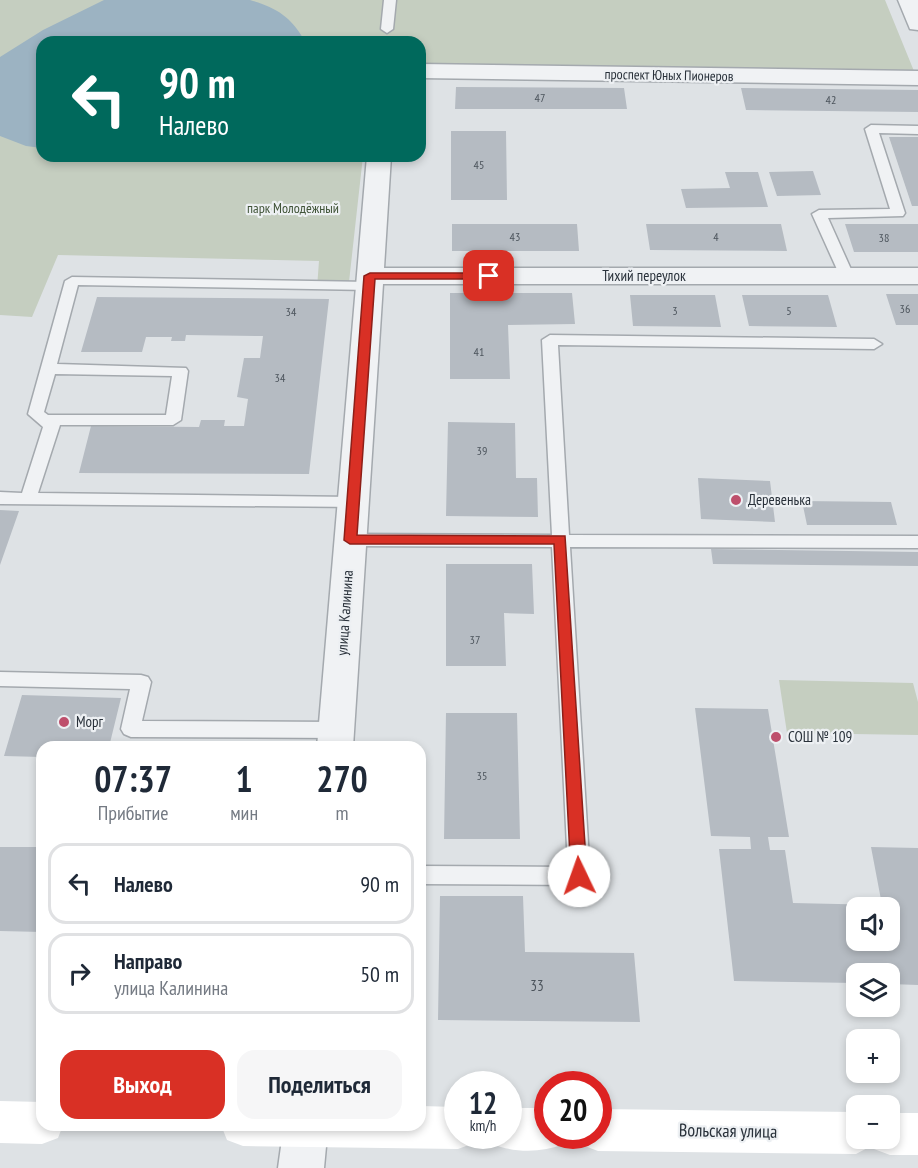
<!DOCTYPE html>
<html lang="ru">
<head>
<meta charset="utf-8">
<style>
	:root { --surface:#fff; --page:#f6f6f7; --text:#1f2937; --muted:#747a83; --line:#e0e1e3; --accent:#d93025 }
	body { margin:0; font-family:"PT Sans Narrow",sans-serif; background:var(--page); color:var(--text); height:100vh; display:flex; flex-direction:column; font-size:22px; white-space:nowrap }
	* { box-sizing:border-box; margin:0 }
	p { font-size:20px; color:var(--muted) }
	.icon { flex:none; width:33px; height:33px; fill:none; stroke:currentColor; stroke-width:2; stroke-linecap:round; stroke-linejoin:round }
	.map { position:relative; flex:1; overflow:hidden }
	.panel { position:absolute; left:36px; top:741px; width:390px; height:390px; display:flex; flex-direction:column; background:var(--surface); border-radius:18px; box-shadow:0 3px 9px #0003 }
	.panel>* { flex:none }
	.hud { position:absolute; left:36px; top:36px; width:390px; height:126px; border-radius:18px; box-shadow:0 3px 9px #0003; background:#00695c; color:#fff; overflow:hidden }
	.tools { position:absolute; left:846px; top:897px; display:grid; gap:12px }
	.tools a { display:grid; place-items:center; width:54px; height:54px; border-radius:12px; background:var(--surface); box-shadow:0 3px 9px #0003; font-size:30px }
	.speed { position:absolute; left:444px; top:1071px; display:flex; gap:12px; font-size:30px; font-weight:700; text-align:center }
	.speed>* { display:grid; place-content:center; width:78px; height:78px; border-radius:50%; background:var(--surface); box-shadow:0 3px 9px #0003; line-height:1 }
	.speed small { font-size:15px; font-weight:400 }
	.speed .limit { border:9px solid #d22; background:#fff; color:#111 }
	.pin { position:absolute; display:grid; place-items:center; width:51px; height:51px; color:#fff; margin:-26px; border-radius:12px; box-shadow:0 3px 9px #0006 }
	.me { position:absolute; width:66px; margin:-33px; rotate:357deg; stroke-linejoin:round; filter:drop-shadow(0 0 4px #0008) }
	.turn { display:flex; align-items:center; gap:21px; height:126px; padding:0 24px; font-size:27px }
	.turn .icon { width:78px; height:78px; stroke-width:2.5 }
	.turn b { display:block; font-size:42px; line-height:51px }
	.eta { display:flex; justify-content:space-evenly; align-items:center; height:102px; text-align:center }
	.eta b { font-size:36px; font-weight:700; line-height:42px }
	.action { display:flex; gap:12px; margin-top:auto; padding:12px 24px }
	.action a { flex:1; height:69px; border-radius:18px; background:var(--accent); color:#fff; font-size:24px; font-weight:700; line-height:69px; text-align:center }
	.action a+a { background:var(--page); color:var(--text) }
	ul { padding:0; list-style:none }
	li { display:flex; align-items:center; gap:18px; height:81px; margin:0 12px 9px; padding:0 12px; border:3px solid var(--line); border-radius:18px }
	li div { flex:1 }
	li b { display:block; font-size:22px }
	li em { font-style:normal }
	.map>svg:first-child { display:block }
	.green { fill:#c5cec0 }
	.water { fill:#9cb3c2 }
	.building { fill:#b5bbc2; fill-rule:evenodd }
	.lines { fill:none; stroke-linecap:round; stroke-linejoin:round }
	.service-casing { stroke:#a4a9ae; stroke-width:3 }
	.minor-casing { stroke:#a4a9ae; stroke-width:3 }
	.tertiary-casing { stroke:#a4a9ae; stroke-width:3 }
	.service { fill:#f0f2f4; fill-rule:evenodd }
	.minor { fill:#f0f2f4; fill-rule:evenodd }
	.tertiary { fill:#f0f2f4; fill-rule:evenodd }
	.secondary { fill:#fff; fill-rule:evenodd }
	.route { fill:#d93025; stroke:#8d1f18; stroke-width:1.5 }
	.poi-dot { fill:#be4f6c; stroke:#edf0f3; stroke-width:2 }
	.labels { text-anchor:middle; stroke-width:4.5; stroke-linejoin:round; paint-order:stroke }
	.number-label { font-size:12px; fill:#4c545c }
	.far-street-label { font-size:14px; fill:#29313a; stroke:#edf0f3 }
	.far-park-label { font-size:14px; fill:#405438; stroke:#edf0f3 }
	.street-label { font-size:15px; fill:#29313a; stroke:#edf0f3 }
	.poi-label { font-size:15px; fill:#29313a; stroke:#edf0f3; text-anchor:start }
	.near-number-label { font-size:15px; fill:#4c545c }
	.near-street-label { font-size:18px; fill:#29313a; stroke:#edf0f3 }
</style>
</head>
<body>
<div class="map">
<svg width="918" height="1168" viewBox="0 0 918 1168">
	<rect width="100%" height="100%" fill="#dee2e5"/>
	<path class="green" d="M0 0H885L916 76 420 66V42H42V156H363L348 291 317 288 319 261 58 255 32 317 0 315Z
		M779 680 913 683 918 702V735L787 733Z"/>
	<path class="water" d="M104 0H250C275 7 290 16 303 38L300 42H42V148L26 146 0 136V57L43 30Z"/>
	<path class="building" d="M456 87 624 88 627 109H455Z
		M741 88 918 90V112L746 110Z
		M451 131H506L507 200H451Z
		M889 137H918V206H912Z
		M813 171 821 195 777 196 769 172Z
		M725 172H758L768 207 686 208 681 189 730 188Z
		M452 224H577L579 251H452Z
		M646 224H781L787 251 650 250Z
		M845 224H918V252H854Z
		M450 293H572L575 324 508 325 510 379H450Z
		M886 294H918V325H896Z
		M630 295H715L721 327 633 326Z
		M742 295H828L837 327 749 326Z
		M97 297 329 299 309 474 79 473 91 426 199 427 201 420H225L224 426H244L248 399 237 397 244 358H260L263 336 186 335 185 341H171L172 337H146L142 352H81Z
		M448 422 515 423 516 478H537L538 517 446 516Z
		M698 478 770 481 775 522 701 519Z
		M802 501 891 502 897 525H807Z
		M0 510 19 511 0 565Z
		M711 549 918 552V566L713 564Z
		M446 564H532L534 614 504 613 506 666H446Z
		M22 695 121 698 109 747H42V757L4 756Z
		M695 708 768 709 789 837H768L770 850H785L793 903 882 905 871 847 918 848V985L890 984V974H856V983L734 981 719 849H751L750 837 711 836ZM856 908H890V940H856Z
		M446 713H517L520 839H444Z
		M0 847H42V932L0 931Z
		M440 896H523L525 952 634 953 640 1022 438 1020Z"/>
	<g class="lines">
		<g class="service-casing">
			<path id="service" d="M384 0H396L393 29 387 33 381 29Z
				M871 125 918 126V134L879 133 905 213 903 216 828 218 854 276 847 280 840 276 812 214 819 210 890 209 865 129Z
				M72 277 369 282 376 286 369 290 78 285 57 364 186 368 188 371 181 420 173 425H60L38 493 353 497 359 499 362 503 359 507 0 504V492L22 493 43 427 28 414 65 281ZM55 374 172 376 166 415H48L44 412Z
				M550 335 874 339 882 344 874 349 558 345 569 535 918 536V548L570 547 590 876 587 882 579 885 420 884V866L568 867 552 547 350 546 344 544 341 540 344 536 350 534 552 535 542 340Z
				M0 672 141 675 148 677 151 682 142 721 336 722 343 725 346 730 343 735 336 738 131 737 124 734 121 729 130 689 0 686Z"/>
		</g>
		<g class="minor-casing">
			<path id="minor" d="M420 64 918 71V85L420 78Z
				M367 156H391L384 268H918V284H383L353 747H317Z
				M284 1125H328L324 1168H278Z"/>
		</g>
		<g class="tertiary-casing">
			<path id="tertiary" d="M898 0H918V30L910 29Z"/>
		</g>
		<use href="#service" class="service"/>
		<use href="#minor" class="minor"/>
		<use href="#tertiary" class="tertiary"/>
		<path class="secondary" d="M0 1101 42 1102V1125H63L58 1138 42 1144 0 1143Z
			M420 1106 458 1107V1136H477L474 1143 458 1149 243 1146 227 1140 221 1125H420Z
			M508 1108H548V1136H567L564 1144C541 1153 515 1153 492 1144L489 1136H508Z
			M598 1109 856 1112V1138H890V1113H918V1155H890L874 1149 873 1145 856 1154 598 1151 582 1145 578 1136H598Z"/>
	</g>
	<path class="route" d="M370 273H489L495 276 489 279H375L357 535 565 536 587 876 584 880 579 882 573 880 571 876 554 544H350L344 540 364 276Z"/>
	<g class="poi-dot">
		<circle cx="736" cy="500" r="6"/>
		<circle cx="64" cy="722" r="6"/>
		<circle cx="776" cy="737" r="6"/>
	</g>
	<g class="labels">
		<g class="number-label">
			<text x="540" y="102">47</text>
			<text x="831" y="104">42</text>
			<text x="479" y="169">45</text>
			<text x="515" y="241">43</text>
			<text x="716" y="241">4</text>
			<text x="884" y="242">38</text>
			<text x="905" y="313">36</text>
			<text x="675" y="315">3</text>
			<text x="789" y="315">5</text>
			<text x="291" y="316">34</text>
			<text x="479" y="356">41</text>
			<text x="280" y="382">34</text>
			<text x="482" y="455">39</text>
			<text x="475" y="644">37</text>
			<text x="482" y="780">35</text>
		</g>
		<g class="far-street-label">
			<text transform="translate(669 75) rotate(1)" y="5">проспект Юных Пионеров</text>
		</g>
		<g class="far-park-label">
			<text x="293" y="213">парк Молодёжный</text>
		</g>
		<g class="street-label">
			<text x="644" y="281">Тихий переулок</text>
			<text transform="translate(345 613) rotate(-86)" y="5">улица Калинина</text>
		</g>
		<g class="poi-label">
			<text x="748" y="505">Деревенька</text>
			<text x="76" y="727">Морг</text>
			<text x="788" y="742">СОШ № 109</text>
		</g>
		<g class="near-number-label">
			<text x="537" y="991">33</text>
		</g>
		<g class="near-street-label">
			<text transform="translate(728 1131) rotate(1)" y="6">Вольская улица</text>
		</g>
	</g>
</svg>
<div class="tools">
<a><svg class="icon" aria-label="sound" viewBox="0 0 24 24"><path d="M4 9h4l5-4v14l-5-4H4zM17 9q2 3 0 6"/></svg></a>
<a><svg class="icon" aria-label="layers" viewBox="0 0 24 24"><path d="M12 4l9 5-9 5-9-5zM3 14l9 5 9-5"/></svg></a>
<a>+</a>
<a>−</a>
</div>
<div class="speed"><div>12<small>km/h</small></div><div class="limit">20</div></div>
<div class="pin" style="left:489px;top:276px;background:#d93025"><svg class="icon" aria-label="arrive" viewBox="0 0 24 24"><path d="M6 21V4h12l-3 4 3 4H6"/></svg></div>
<svg class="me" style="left:579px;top:876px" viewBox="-20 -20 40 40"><circle r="19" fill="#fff"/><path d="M0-13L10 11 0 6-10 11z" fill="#d93025"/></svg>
<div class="hud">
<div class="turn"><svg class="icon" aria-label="left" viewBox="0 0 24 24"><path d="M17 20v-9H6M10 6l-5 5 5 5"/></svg><div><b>90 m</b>Налево</div></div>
</div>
<section class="panel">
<div class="eta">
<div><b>07:37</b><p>Прибытие</p></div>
<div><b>1</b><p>мин</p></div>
<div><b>270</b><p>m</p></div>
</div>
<ul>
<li><svg class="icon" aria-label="left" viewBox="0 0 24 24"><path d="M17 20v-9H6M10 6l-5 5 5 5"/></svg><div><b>Налево</b></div><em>90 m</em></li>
<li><svg class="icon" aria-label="right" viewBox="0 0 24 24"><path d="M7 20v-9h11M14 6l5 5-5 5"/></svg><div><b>Направо</b><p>улица Калинина</p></div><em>50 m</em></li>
</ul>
<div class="action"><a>Выход</a><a>Поделиться</a></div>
</section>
</div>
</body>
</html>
